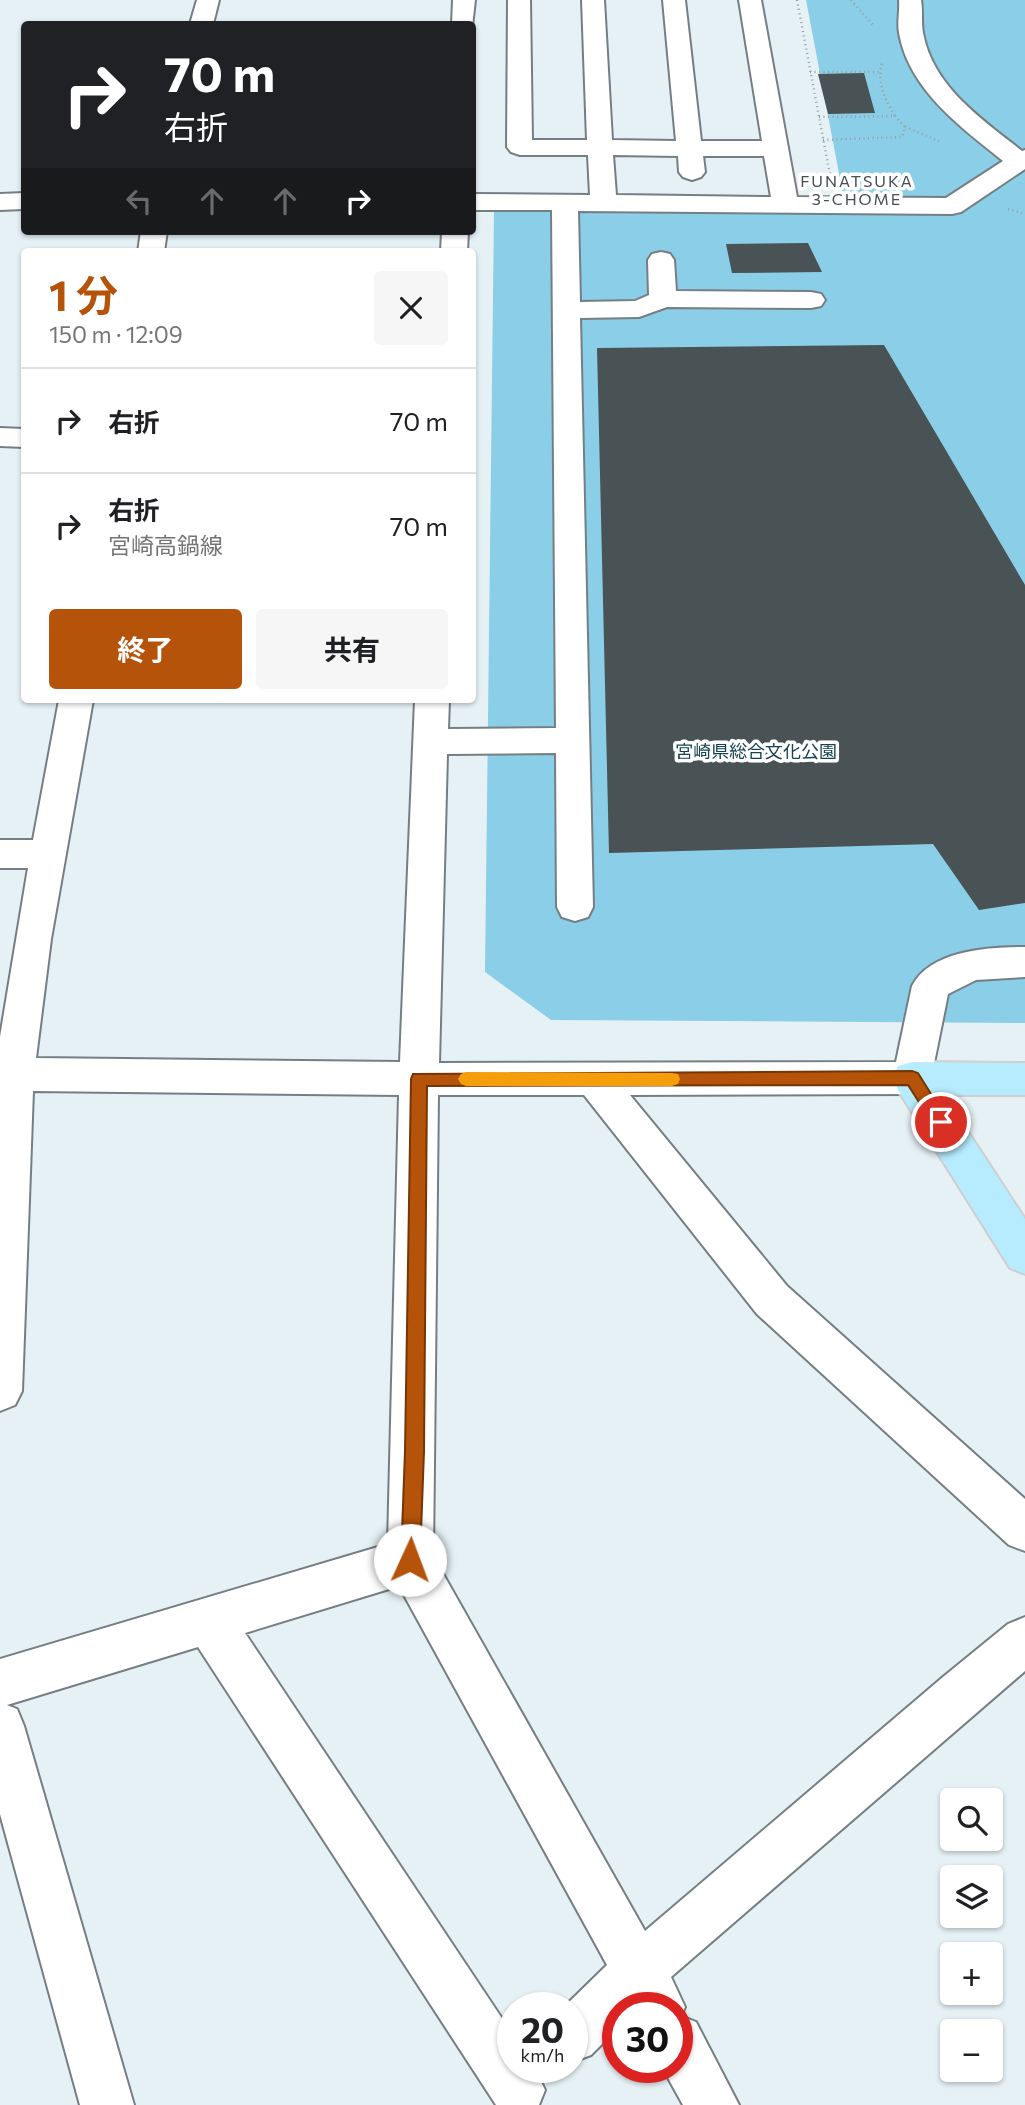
<!DOCTYPE html>
<html lang="ja">
<head>
<meta charset="utf-8">
<style>
	:root { --surface:#fff; --page:#f6f6f6; --text:#202124; --muted:#757577; --line:#e0e0e0; --accent:#b45309 }
	body { margin:0; font-family:Commissioner,"Noto Sans JP",sans-serif; background:var(--page); color:var(--text); height:100vh; display:flex; flex-direction:column; font-size:26px; white-space:nowrap }
	* { box-sizing:border-box; margin:0 }
	p { font-size:23px; color:var(--muted) }
	.icon { flex:none; width:38px; height:38px; fill:none; stroke:currentColor; stroke-width:2; stroke-linecap:round; stroke-linejoin:round }
	.map { position:relative; flex:1; overflow:hidden }
	.sheet { position:absolute; left:21px; top:248px; width:455px; height:455px; display:flex; flex-direction:column; background:var(--surface); border-radius:7px; box-shadow:0 2px 5px #0004 }
	.sheet>* { flex:none }
	.banner { position:absolute; left:21px; top:21px; width:455px; height:214px; border-radius:7px; box-shadow:0 2px 5px #0004; background:#202124; color:#fff; overflow:hidden }
	.tools { position:absolute; left:940px; top:1788px; display:grid; gap:14px }
	.tools a { display:grid; place-items:center; width:63px; height:63px; border-radius:7px; background:var(--surface); box-shadow:0 2px 5px #0004; font-size:35px }
	.speed { position:absolute; left:497px; top:1992px; display:flex; gap:14px; font-size:35px; font-weight:700; text-align:center }
	.speed>* { display:grid; place-content:center; width:91px; height:91px; border-radius:50%; background:var(--surface); box-shadow:0 2px 5px #0004; line-height:1 }
	.speed small { font-size:18px; font-weight:400 }
	.speed .limit { border:10px solid #d22; background:#fff; color:#111 }
	.pin { position:absolute; display:grid; place-items:center; width:60px; height:60px; color:#fff; margin:-30px; border:4px solid #fff; border-radius:50%; box-shadow:0 2px 7px #0007 }
	.me { position:absolute; width:77px; margin:-38px; rotate:2deg; stroke-linejoin:round; filter:drop-shadow(0 0 5px #0008) }
	.turn { display:flex; align-items:center; gap:24px; height:147px; padding:0 28px; font-size:32px }
	.turn .icon { width:91px; height:91px; stroke-width:2.5 }
	.turn b { display:block; font-size:49px; line-height:60px }
	.lanes { display:flex; align-items:center; height:66px; padding:0 28px; background:#0003; justify-content:center; gap:35px; direction:ltr }
	.lanes .off { opacity:.35 }
	.round { display:grid; place-items:center; flex:none; width:74px; height:74px; border-radius:7px; background:var(--page) }
	.head { display:flex; align-items:center; justify-content:space-between; height:119px; padding:0 28px }
	h1 { font-size:42px; font-weight:700; line-height:52px; color:var(--accent) }
	.primary-button { display:flex; gap:14px; margin-top:auto; padding:14px 28px }
	.primary-button a { flex:1; height:80px; border-radius:7px; background:var(--accent); color:#fff; font-size:28px; font-weight:700; line-height:80px; text-align:center }
	.primary-button a+a { background:var(--page); color:var(--text) }
	ul { padding:0; list-style:none }
	li { display:flex; align-items:center; gap:21px; height:105px; padding:0 28px; border-top:2px solid var(--line) }
	li div { flex:1 }
	li b { display:block; font-size:26px }
	li em { font-style:normal }
	.map>svg:first-child { display:block }
	.green { fill:#8bcee7 }
	.building { fill:#495255 }
	.lines { fill:none; stroke-linecap:round; stroke-linejoin:round }
	.minor-casing { stroke:#757f83; stroke-width:4 }
	.major-casing { stroke:#cecfcf; stroke-width:4 }
	.path { stroke:#979fa2; stroke-width:2.5; stroke-dasharray:1 3.5; stroke-linecap:butt }
	.minor { fill:#fff; fill-rule:evenodd }
	.major { fill:#b7ebfe; fill-rule:evenodd }
	.route { fill:#b45309; stroke:#753606; stroke-width:2 }
	.slow { fill:#f59e0b }
	.labels { text-anchor:middle; stroke-width:7; stroke-linejoin:round; paint-order:stroke }
	.far-neighbourhood-label { font-size:16px; letter-spacing:2px; fill:#454e51; stroke:#fff }
	.park-label { font-size:18px; fill:#144352; stroke:#fff }
</style>
</head>
<body>
<div class="map">
<svg width="1025" height="2105" viewBox="0 0 1025 2105">
	<rect width="100%" height="100%" fill="#e6f1f5"/>
	<path class="green" d="M806 0H1025V1023L551 1020 485 972 494 211 846 210Z"/>
	<path class="building" d="M864 73 875 113 828 114 818 74Z
		M808 243 822 272 732 273 726 244Z
		M884 345 1025 585V903L979 910 933 844 609 853 597 348Z"/>
	<g class="lines">
		<g class="minor-casing">
			<path id="minor" d="M197 0H219L213 24H190Z
				M453 0H475L472 27V24H452Z
				M508 0H530L532 140H587L582 0H604L612 140 676 141 663 0H685L701 141H762L739 0H761L797 197 946 198 1003 161C961 127 909 90 899 33 897 22 900 11 899 0H921C923 11 921 22 923 33 933 87 982 119 1022 151L1025 150V169L961 212 952 214 578 211 580 302 635 301 649 295 648 260 652 254 661 252 670 254 674 260 676 291 811 292 821 294 825 300 821 306 811 308 667 307 639 317 580 318 593 907 588 917 575 921 562 917 557 907 556 753 447 754 439 1063 896 1062 912 986C931 950 989 947 1025 947V977L976 980 948 994 931 1078 926 1090 912 1094 630 1095 787 1286 1025 1499V1551L1009 1545 757 1314 584 1095H438L433 1556 645 1931 943 1677 1008 1624 1025 1617V1671L671 1977 685 2007 681 2016 696 2022 739 2105H683L662 2067H677V2007H618V2028L591 2055 572 2062V2007H564L607 1965 399 1586 245 1633 513 2035V2067H534L545 2090 539 2105H496L198 1647 7 1705 17 1709 24 1726 134 2105H80L0 1814V1659L388 1544 399 1095 33 1091 22 1391 15 1405 0 1411V1037L28 868H0V840H33L59 700H93L51 939 36 1058 400 1062 415 700H449L448 729 556 728 552 210H472V194L590 195 588 155H520L511 152 507 147ZM613 155 678 156 679 172 683 177 692 180 701 177 705 172 703 156H764L771 197 616 195Z
				M24 193V209L0 210V194Z
				M141 231H167L164 252H138Z
				M442 231H468L467 252H441Z
				M0 428 24 429V447L0 446Z"/>
		</g>
		<g class="major-casing">
			<path id="major" d="M912 1062 1025 1063V1095H944L1025 1219V1274L1010 1268 898 1090 893 1078 898 1066Z"/>
		</g>
		<path class="path" d="M797 0 830 175
			M851 0 874 26
			M810 72H879
			M819 117 895 116C884 99 877 82 882 62
			M905 127 939 141
			M823 140 902 137 905 127 895 116
			M1008 209 1025 214"/>
		<use href="#minor" class="minor"/>
		<use href="#major" class="major"/>
	</g>
	<path class="route" d="M912 1071 918 1073 946 1118 949 1122 946 1127H935L908 1085 427 1086 424 1451 420 1560 417 1567 410 1570 403 1567 401 1560 405 1451 411 1079 413 1074Z"/>
	<path class="slow" d="M466 1072 672 1073 678 1074 680 1079 678 1084 672 1086H466L461 1084 458 1079 461 1074Z"/>
	<g class="labels">
		<g class="far-neighbourhood-label">
			<text x="857" y="187">FUNATSUKA<tspan x="857" dy="18">3-CHOME</tspan></text>
		</g>
		<g class="park-label">
			<text x="756" y="758">宮崎県総合文化公園</text>
		</g>
	</g>
</svg>
<div class="tools">
<a><svg class="icon" aria-label="search" viewBox="0 0 24 24"><circle cx="10" cy="10" r="6"/><path d="M15 15l6 6"/></svg></a>
<a><svg class="icon" aria-label="layers" viewBox="0 0 24 24"><path d="M12 4l9 5-9 5-9-5zM3 14l9 5 9-5"/></svg></a>
<a>+</a>
<a>−</a>
</div>
<div class="speed"><div>20<small>km/h</small></div><div class="limit">30</div></div>
<div class="pin" style="left:941px;top:1122px;background:#d93025"><svg class="icon" aria-label="arrive" viewBox="0 0 24 24"><path d="M6 21V4h12l-3 4 3 4H6"/></svg></div>
<svg class="me" style="left:410px;top:1560px" viewBox="-20 -20 40 40"><circle r="19" fill="#fff"/><path d="M0-13L10 11 0 6-10 11z" fill="#b45309"/></svg>
<div class="banner">
<div class="turn"><svg class="icon" aria-label="right" viewBox="0 0 24 24"><path d="M7 20v-9h11M14 6l5 5-5 5"/></svg><div><b>70 m</b>右折</div></div>
<div class="lanes"><svg class="icon off" aria-label="left" viewBox="0 0 24 24"><path d="M17 20v-9H6M10 6l-5 5 5 5"/></svg><svg class="icon off" aria-label="ahead" viewBox="0 0 24 24"><path d="M12 20V5M6 11l6-6 6 6"/></svg><svg class="icon off" aria-label="ahead" viewBox="0 0 24 24"><path d="M12 20V5M6 11l6-6 6 6"/></svg><svg class="icon" aria-label="right" viewBox="0 0 24 24"><path d="M7 20v-9h11M14 6l5 5-5 5"/></svg></div>
</div>
<section class="sheet">
<div class="head"><div><h1>1 分</h1><p>150 m · 12:09</p></div><a class="round"><svg class="icon" aria-label="close" viewBox="0 0 24 24"><path d="M6 6l12 12M18 6L6 18"/></svg></a></div>
<ul>
<li><svg class="icon" aria-label="right" viewBox="0 0 24 24"><path d="M7 20v-9h11M14 6l5 5-5 5"/></svg><div><b>右折</b></div><em>70 m</em></li>
<li><svg class="icon" aria-label="right" viewBox="0 0 24 24"><path d="M7 20v-9h11M14 6l5 5-5 5"/></svg><div><b>右折</b><p>宮崎高鍋線</p></div><em>70 m</em></li>
</ul>
<div class="primary-button"><a>終了</a><a>共有</a></div>
</section>
</div>
</body>
</html>
